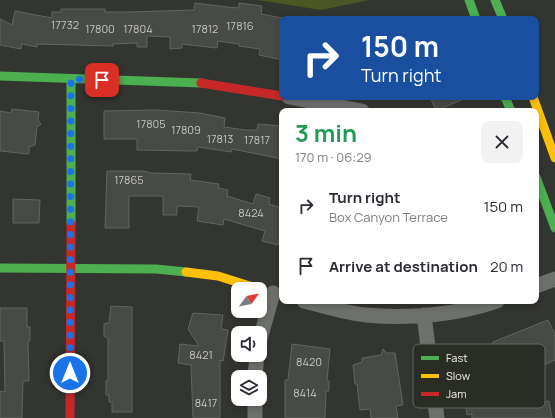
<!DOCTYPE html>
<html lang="en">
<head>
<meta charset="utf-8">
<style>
	:root { --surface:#fff; --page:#f2f2f3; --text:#2b2b33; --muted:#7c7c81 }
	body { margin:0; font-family:Manrope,sans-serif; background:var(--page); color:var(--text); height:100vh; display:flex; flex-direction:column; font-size:15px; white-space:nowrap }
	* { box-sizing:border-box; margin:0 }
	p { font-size:13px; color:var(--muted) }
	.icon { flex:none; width:22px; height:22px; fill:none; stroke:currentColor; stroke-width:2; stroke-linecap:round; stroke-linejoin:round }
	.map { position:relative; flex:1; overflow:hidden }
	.details { position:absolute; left:279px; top:108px; width:260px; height:196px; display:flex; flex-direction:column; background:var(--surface); border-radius:8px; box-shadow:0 2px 6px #0003 }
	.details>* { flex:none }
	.hud { position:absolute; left:279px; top:16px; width:260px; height:84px; border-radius:8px; box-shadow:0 2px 6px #0003; background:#1a4fa0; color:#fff; overflow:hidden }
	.needle { width:26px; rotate:57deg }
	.fabs { position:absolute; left:231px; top:282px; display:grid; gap:8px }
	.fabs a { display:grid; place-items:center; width:36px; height:36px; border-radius:8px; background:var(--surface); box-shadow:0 2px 6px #0003; font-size:20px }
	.pin { position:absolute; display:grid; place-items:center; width:34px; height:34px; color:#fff; margin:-17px; border-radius:8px; box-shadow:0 2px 6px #0006 }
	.me { position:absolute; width:44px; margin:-22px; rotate:0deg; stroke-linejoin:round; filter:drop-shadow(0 0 3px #0008) }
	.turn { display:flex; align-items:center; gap:14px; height:84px; padding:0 16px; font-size:18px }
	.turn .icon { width:52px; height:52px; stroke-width:2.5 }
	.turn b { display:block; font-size:28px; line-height:34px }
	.round { display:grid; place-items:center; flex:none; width:42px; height:42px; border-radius:8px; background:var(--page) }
	.summary { display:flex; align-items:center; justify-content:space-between; height:68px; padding:0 16px }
	h1 { font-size:24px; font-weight:700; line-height:30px; color:#1e9e55 }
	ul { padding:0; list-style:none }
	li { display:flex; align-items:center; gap:12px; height:60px; padding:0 16px }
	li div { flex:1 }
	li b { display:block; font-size:15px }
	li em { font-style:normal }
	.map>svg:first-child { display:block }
	.green { fill:#4b5824 }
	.building { fill:#484a45; stroke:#636561 }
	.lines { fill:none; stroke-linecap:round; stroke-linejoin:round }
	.street { stroke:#6e706c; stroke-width:15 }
	.fast { stroke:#4caf50; stroke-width:9 }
	.slow { stroke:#ffc107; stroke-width:9 }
	.jam { stroke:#c62828; stroke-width:9 }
	.route { stroke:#1a73e8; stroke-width:7; stroke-dasharray:0 12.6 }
	.labels { text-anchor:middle; stroke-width:4; stroke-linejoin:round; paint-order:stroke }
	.number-label { font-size:11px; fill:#c4c6c1 }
	.key { fill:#2a2d24; stroke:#65685f; stroke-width:1 }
	.key-label { font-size:11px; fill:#eef0ea }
</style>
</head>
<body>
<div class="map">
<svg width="555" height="418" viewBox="0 0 555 418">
	<rect width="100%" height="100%" fill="#333530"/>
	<path class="green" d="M258 0H369L321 10Z"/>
	<path class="building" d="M195 3 227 7 239 8V3L262 6 261 14 282 18V60L259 55 260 49 239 46V44L218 41 217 48 182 44V48L170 49V37L147 36V47H137V43L113 44V46L37 44V47L22 44 21 49 0 45V19L12 25 15 11 52 18V12H61V9H105V12H129L194 10Z
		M430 97H468L436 111Z
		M12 109 39 112 38 120 41 124 37 127 35 145 29 147V154L0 151V111L11 113Z
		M155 110 200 113 225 118 224 127 246 130H257L258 124 282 126V159L232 149 231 152 198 147 197 151H190L137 150V139H104V111Z
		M107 171H144L151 173 191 174 190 180 219 184 218 188 228 190 227 196 253 204 256 194 270 198 269 204 282 208V238H280L278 245 262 241 265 231 224 219 223 225 197 221 199 207 177 206V215H163V196H129V228H105Z
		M13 199 40 200 39 223H13Z
		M111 306 132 307V412H112V402H109V395H106V381H108V338L104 336V325L105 323H109Z
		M0 308H27V327H30V341H28L29 381H23L22 418H0V391L5 392 4 341H0Z
		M193 313 223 315 221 329 228 330 223 361 220 360V418H193L191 365 178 363 180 344 199 346 188 329Z
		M548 320 555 334V360L540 367 536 359 490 375 495 397 502 396 506 407 549 401 552 418H472V414L467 415 463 382 461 383 455 352 470 349 471 353 494 348 493 342Z
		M292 344 330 349 327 381H329V391H326L325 418H285V380H288Z
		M383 349 387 353H395L403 405 396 406 398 418H371L370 409 360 410 357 384H355L353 365 362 362V358L381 355Z"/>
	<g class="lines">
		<path class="street" d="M289 97 362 111
			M536 286 555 279
			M304 301C324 306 345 313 366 315 409 319 457 315 497 301
			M424 315 437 418
			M260 339 273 293
			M255 377 257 355
			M255 418V399"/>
		<path class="fast" d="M469 0 476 19
			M495 0 503 19
			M0 76 201 83
			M505 97 511 111
			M536 177 555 228
			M71 224V79
			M0 268 156 269 186 272"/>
		<path class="slow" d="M533 97 555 158
			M186 272 218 276 259 289"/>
		<path class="jam" d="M201 83 282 96
			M70 418 71 224"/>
	</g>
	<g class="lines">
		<path class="route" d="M70 373 71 79 102 80"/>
	</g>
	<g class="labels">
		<g class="number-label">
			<text x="65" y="29">17732</text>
			<text x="240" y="30">17816</text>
			<text x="100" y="33">17800</text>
			<text x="138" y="33">17804</text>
			<text x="205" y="33">17812</text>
			<text x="151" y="128">17805</text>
			<text x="186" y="134">17809</text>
			<text x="220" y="143">17813</text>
			<text x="257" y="144">17817</text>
			<text x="129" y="184">17865</text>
			<text x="251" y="217">8424</text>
			<text x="201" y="359">8421</text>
			<text x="309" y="366">8420</text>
			<text x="305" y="397">8414</text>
			<text x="206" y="407">8417</text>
		</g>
	</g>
	<rect x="413" y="344" width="132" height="64" rx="6" class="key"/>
	<rect x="421" y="356" width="18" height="4" fill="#4caf50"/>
	<rect x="421" y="374" width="18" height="4" fill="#ffc107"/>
	<rect x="421" y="392" width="18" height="4" fill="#c62828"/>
	<g class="key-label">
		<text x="446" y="362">Fast</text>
		<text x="446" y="380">Slow</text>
		<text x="446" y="398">Jam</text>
	</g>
</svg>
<div class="fabs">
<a><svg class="needle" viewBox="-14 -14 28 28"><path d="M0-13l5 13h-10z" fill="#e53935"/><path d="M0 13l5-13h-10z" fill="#7c7c81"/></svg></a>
<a><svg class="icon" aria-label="sound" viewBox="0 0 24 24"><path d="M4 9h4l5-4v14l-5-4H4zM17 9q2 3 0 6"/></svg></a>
<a><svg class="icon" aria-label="layers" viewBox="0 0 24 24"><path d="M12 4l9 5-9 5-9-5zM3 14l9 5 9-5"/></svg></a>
</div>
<div class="pin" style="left:102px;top:80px;background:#d93025"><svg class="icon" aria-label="arrive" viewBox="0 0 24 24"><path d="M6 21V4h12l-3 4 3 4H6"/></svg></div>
<svg class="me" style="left:70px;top:373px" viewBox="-20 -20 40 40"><circle r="17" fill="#1a73e8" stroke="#fff" stroke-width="3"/><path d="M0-11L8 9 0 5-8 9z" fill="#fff"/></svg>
<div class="hud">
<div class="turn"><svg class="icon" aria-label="right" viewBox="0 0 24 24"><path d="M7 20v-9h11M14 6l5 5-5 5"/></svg><div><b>150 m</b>Turn right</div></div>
</div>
<section class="details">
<div class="summary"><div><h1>3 min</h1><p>170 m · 06:29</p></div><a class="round"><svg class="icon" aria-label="close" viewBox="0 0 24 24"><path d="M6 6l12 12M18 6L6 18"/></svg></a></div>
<ul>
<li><svg class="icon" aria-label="right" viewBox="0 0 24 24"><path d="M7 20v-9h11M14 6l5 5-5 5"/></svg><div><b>Turn right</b><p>Box Canyon Terrace</p></div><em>150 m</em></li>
<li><svg class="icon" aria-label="arrive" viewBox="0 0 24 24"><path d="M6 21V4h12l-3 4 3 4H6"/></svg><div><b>Arrive at destination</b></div><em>20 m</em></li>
</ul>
</section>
</div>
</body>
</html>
